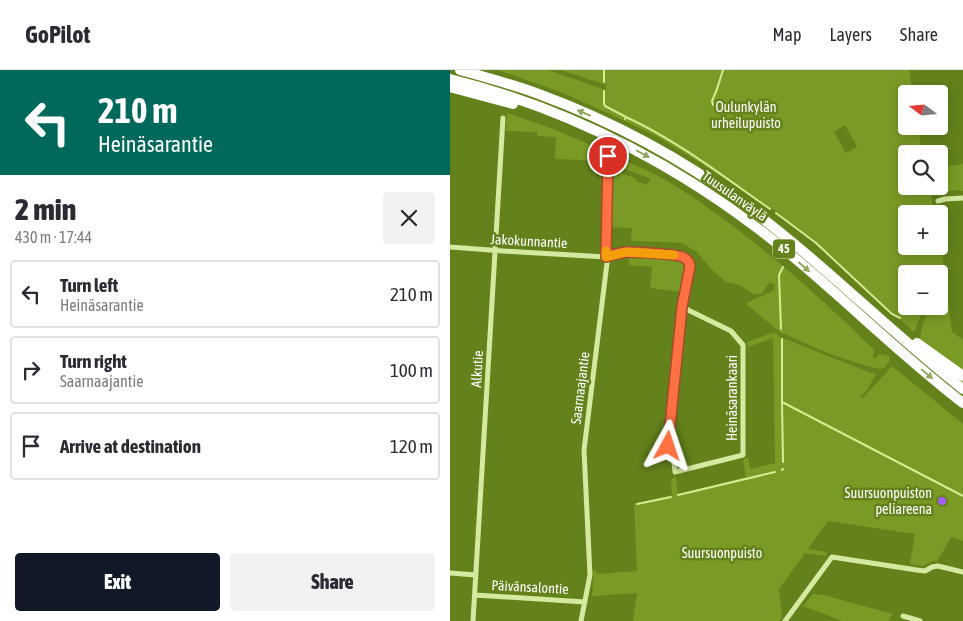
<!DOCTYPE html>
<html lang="en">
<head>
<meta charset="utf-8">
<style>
	:root { --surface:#fff; --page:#f2f2f3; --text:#2b2b33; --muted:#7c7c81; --line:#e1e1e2; --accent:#111827 }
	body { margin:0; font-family:"Asap Condensed",sans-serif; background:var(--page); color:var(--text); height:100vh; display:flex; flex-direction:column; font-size:19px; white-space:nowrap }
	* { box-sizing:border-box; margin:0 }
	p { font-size:16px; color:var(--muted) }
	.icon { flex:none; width:28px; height:28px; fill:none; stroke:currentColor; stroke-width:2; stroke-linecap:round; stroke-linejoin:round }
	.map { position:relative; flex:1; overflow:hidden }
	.details { display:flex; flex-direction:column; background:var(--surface); width:450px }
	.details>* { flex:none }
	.top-card { background:#00695c; color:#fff; overflow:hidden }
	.needle { width:32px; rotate:286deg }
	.tools { position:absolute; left:448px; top:15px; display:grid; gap:10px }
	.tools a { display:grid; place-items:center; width:50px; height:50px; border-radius:5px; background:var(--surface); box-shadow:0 2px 12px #0003; font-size:25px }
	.pin { position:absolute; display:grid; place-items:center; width:42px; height:42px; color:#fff; margin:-21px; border:2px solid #fff; border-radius:50%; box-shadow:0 1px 5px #0007 }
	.me { position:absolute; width:55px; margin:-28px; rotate:5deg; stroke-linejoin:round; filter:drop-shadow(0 0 4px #0008) }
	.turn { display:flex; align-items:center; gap:18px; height:105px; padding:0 15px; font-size:22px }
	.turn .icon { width:65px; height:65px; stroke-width:2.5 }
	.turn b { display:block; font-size:35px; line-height:42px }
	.round { display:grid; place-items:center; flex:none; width:52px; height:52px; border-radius:5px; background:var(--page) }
	.overview { display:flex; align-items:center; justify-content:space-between; height:85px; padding:0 15px }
	h1 { font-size:30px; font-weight:800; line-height:38px }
	.primary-button { display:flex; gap:10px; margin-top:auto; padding:10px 15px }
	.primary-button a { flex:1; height:58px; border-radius:5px; background:var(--accent); color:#fff; font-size:20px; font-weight:800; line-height:58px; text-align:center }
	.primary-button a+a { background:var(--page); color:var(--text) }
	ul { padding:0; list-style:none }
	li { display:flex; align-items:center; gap:15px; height:68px; margin:0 10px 8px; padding:0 5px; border:2px solid var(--line); border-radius:5px }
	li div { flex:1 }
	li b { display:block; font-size:19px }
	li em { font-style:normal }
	header { display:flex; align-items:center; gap:30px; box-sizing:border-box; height:70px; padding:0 25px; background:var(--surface); border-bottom:1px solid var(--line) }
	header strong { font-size:24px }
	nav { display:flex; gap:28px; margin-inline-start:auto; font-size:18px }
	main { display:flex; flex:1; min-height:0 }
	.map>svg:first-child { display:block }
	.green { fill:#799b25; fill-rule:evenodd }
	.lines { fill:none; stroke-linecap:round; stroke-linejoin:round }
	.stream { stroke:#d4ec93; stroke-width:2 }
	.street { stroke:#d5eaa1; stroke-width:5 }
	.highway { stroke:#fff; stroke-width:10 }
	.oneway { fill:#92a85f }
	.route-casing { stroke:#a6492c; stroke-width:12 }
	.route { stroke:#ff7043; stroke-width:9 }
	.slow { stroke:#f59e0b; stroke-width:9 }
	.poi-dot { fill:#a55dfb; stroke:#63821b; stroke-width:2 }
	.labels { text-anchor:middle; stroke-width:5; stroke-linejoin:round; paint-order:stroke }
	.shield { fill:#63821b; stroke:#d0dabb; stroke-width:1 }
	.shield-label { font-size:12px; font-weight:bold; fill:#fff }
	.park-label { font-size:14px; fill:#fff; stroke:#63821b }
	.street-label { font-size:14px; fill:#fff; stroke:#63821b }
	.poi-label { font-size:14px; fill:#fff; stroke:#63821b; text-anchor:end }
</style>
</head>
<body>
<header>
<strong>GoPilot</strong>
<nav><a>Map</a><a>Layers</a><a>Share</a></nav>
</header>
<main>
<section class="details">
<div class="top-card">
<div class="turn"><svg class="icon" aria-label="left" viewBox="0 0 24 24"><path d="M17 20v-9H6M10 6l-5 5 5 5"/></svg><div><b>210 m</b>Heinäsarantie</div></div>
</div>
<div class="overview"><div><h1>2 min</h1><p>430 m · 17:44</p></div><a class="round"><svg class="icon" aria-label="close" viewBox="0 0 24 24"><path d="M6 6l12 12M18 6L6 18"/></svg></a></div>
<ul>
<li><svg class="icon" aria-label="left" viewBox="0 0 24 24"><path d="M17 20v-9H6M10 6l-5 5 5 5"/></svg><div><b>Turn left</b><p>Heinäsarantie</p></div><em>210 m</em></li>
<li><svg class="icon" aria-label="right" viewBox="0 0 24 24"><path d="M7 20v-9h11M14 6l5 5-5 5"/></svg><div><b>Turn right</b><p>Saarnaajantie</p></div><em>100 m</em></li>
<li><svg class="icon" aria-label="arrive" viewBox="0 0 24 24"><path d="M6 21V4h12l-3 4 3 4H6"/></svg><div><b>Arrive at destination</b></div><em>120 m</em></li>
</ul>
<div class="primary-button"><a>Exit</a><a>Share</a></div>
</section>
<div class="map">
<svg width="513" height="551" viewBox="0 0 513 551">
	<rect width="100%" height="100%" fill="#63821b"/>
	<path class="green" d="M48 0H98L156 20V15L111 0H459L463 24H456V56H468L472 84H456V116H489V98L513 94V121L507 120 481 124 484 142H486L487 144H456V176H489V160L502 262 513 270V302L470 270 471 262 477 240 474 237 464 262 371 177 325 141 249 92 208 67 149 39 113 23ZM395 55 407 77 396 83 384 62ZM456 204H489V236H456Z
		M57 43 106 60 154 81V91L105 89 106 67 87 66V62L56 61Z
		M160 84C175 91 191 97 206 105 231 118 256 136 279 153 330 191 377 234 423 279L424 282 423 287 424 289 430 284 440 286 439 292 434 298 429 299 417 296 380 284 330 262 296 234C304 228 316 225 324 220L325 215 320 212 311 224H303L290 215 276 212 260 198 247 182 232 173 181 171 182 158 160 157 161 101 171 103 185 108 186 111 196 115 201 109 178 100 161 95Z
		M178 183H184L233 190 237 194V196L231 222 200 218 202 197 179 195Z
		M324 262 330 267 419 302 426 304 417 320 410 327 412 329 442 296 513 354V418L511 419 513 420V471L501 467 487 492 483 491 472 496 460 494 465 464 378 451 358 479 377 482 376 486 355 483 329 519 332 547 329 551H183L187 523 142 526 144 499 148 504 187 501 184 434 222 425 221 409 226 407 228 424 296 407 293 390 298 387 300 399 325 393 323 268 298 277 297 272Z
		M363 524 373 525 443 544 438 551H392L353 536Z"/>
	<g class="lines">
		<path class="stream" d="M154 0V12
			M154 21V34L155 36 176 47 175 49
			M263 35 262 31 267 19 273 0
			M176 47C228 71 274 107 320 139
			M326 143 366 173 442 244 450 248
			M331 259 329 205 333 197
			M332 269V332L513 426
			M332 332 333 392
			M332 400 333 399
			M228 425 325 402
			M187 434 221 427"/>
		<path class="street" d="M488 131 495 129 513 128
			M0 177 53 181 156 187 176 182 223 185 231 186 236 189 240 192V196L232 237 219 376 223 384 225 402 293 385V275L281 261 232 237
			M0 503 26 505
			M25 525 135 532
			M453 546 470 551
			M23 551 53 48
			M131 551 140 505 134 380 157 193V86
			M335 551 382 487 467 500 475 501 482 497 488 496 513 502"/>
		<path class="highway" d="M10 0C35 7 61 14 86 23 160 50 233 89 296 136 372 192 439 261 513 319
			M0 9C125 40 242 102 341 185 399 233 453 287 513 333
			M0 17 63 34
			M467 273 513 306"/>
	</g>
	<defs><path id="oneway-solid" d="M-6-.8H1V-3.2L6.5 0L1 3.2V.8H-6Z" transform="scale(1.25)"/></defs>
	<g class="oneway">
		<use href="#oneway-solid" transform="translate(134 43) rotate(-157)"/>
		<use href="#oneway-solid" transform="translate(193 84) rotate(28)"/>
		<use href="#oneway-solid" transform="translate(354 197) rotate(41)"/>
		<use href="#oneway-solid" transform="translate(477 304) rotate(40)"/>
	</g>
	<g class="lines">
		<g class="route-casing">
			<path id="route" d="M158 86 156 187C162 185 169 183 176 182 185 182 225 184 233 187 237 189 239 191 240 196L232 237 218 376"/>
		</g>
		<use href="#route" class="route"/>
		<path class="slow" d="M156 181V187L176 182 224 185"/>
	</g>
	<circle class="poi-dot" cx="492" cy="431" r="5"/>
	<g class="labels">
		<rect class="shield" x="323" y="169.5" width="22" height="19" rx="4"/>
		<g class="shield-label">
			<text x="334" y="183">45</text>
		</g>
		<g class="park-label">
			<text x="296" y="42">Oulunkylän<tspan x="296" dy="16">urheilupuisto</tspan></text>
			<text x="272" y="488">Suursuonpuisto</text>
		</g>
		<g class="street-label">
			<text transform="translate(285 126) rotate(35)" y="5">Tuusulanväylä</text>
			<text transform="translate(79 171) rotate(3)" y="5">Jakokunnantie</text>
			<text transform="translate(27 299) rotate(-87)" y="5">Alkutie</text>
			<text transform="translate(130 318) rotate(-83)" y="5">Saarnaajantie</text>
			<text transform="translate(282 328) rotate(-90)" y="5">Heinäsarankaari</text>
			<text transform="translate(80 517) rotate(3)" y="5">Päivänsalontie</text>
		</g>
		<g class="poi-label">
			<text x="482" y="428">Suursuonpuiston<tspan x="482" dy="16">peliareena</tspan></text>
		</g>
	</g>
</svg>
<div class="tools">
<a><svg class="needle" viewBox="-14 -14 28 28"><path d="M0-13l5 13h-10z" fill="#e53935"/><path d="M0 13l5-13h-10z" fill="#7c7c81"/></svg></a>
<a><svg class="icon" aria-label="search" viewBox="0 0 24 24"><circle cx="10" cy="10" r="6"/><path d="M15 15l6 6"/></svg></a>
<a>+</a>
<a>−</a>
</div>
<div class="pin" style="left:158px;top:86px;background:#d93025"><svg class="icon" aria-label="arrive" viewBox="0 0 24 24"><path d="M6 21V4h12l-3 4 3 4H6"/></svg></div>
<svg class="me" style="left:218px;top:376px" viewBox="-20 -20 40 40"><path d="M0-17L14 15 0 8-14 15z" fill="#ff7043" stroke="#fff" stroke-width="4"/></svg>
</div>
</main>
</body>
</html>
